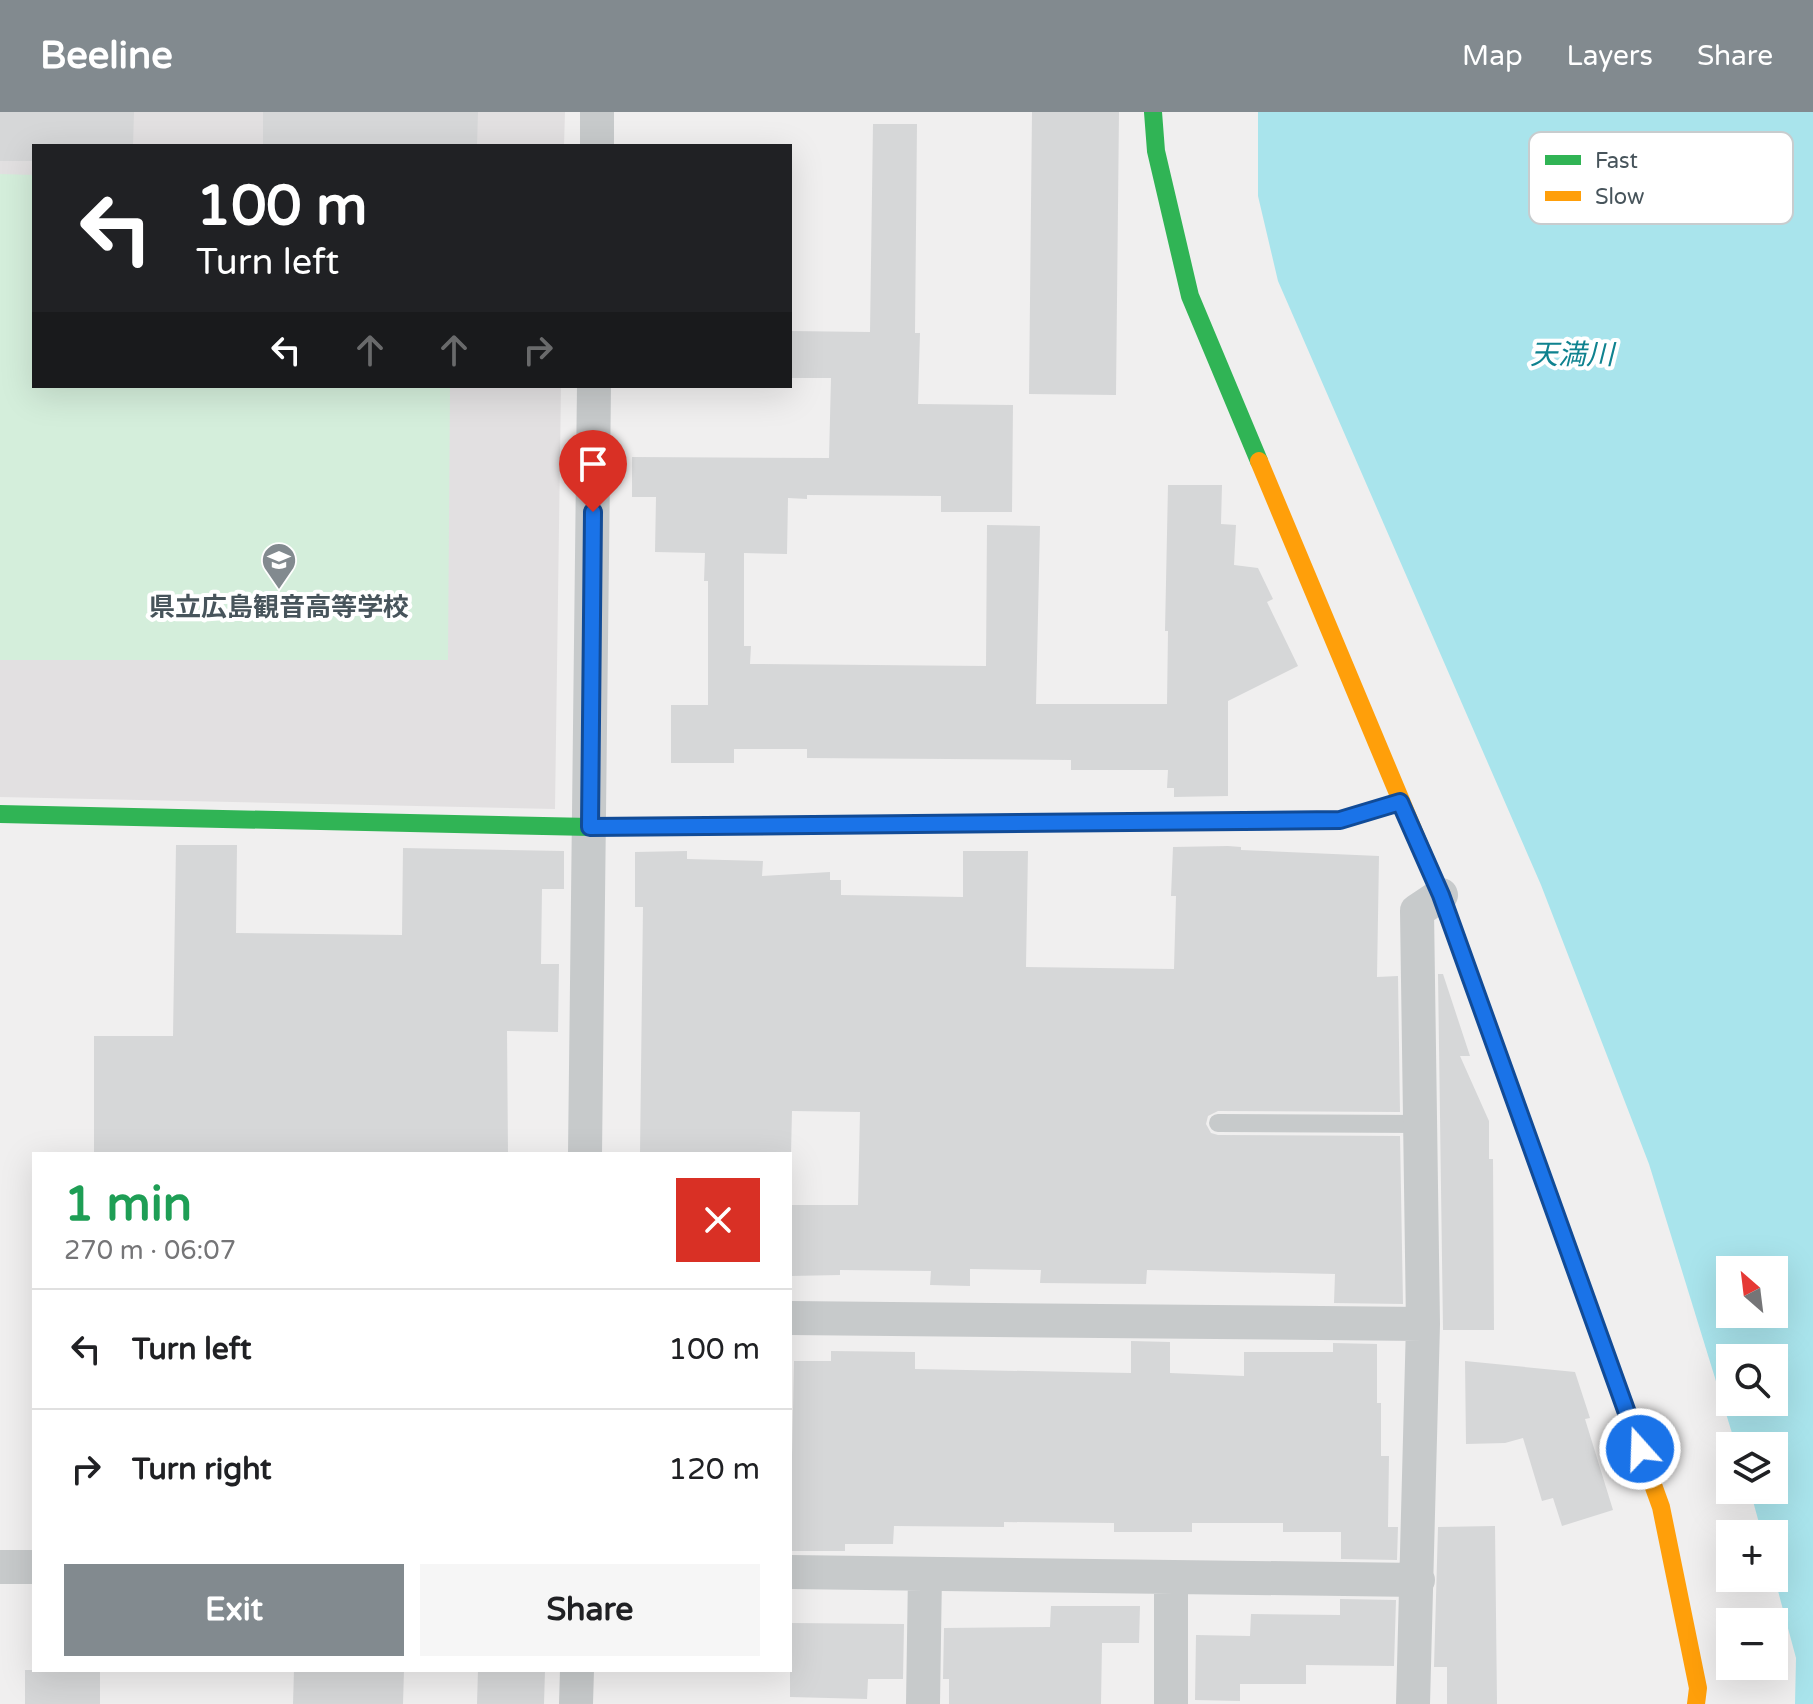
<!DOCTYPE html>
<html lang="en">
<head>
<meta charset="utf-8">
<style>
	:root { --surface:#fff; --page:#f6f6f6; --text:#202124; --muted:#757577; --line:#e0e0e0; --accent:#828a8f }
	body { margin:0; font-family:"Varela Round","Noto Sans JP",sans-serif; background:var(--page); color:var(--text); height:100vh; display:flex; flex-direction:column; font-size:30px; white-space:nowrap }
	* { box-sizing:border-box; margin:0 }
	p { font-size:26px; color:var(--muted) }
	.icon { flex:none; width:44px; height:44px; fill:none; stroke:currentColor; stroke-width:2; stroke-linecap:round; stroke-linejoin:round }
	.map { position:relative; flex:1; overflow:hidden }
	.sheet { position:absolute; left:32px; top:1040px; width:760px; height:520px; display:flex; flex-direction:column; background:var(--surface); border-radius:0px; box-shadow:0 8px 32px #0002 }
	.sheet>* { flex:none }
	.guide { position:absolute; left:32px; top:32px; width:760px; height:244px; border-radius:0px; box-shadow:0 8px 32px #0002; background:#202124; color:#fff; overflow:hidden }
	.needle { width:52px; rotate:332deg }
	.controls { position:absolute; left:1716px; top:1144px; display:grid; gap:16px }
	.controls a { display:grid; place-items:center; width:72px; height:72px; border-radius:0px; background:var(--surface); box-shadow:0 8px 32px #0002; font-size:40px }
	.pin { position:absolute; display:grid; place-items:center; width:68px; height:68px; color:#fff; margin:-82px -34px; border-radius:50% 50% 50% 0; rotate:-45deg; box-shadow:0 0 8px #0007 }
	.pin .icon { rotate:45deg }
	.me { position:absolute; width:88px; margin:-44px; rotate:340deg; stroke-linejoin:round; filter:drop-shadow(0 0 6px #0008) }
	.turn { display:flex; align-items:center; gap:28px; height:168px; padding:0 32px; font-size:36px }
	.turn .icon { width:104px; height:104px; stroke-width:2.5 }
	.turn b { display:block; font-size:56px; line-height:68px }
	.lanes { display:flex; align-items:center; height:76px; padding:0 32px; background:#0003; justify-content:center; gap:40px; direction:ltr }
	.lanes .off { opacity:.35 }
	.round { display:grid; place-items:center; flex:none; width:84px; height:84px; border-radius:0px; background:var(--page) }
	.overview { display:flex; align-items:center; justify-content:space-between; height:136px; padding:0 32px }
	h1 { font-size:48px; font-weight:700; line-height:60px; color:#1e9e55 }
	.button { display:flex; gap:16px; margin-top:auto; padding:16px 32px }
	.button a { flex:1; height:92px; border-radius:0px; background:var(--accent); color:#fff; font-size:32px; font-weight:700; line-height:92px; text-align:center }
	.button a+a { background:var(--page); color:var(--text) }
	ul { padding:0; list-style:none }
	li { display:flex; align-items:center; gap:24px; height:120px; padding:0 32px; border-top:2px solid var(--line) }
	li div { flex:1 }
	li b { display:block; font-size:30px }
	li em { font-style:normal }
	header { display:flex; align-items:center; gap:48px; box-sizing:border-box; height:112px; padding:0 40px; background:var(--accent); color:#fff }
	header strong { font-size:38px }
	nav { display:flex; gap:44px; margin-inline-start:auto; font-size:28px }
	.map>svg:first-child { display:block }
	.education { fill:#e2e0e1 }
	.green { fill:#d4eedb }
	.water { fill:#a9e4ec; fill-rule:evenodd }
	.building { fill:#d6d7d8 }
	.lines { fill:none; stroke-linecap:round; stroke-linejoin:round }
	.lane { stroke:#c7cacb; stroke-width:18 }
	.street { stroke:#c7cacb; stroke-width:34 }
	.fast { stroke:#30b455; stroke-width:18 }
	.slow { stroke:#ff9f0a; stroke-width:18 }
	.route-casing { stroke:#114b97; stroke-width:20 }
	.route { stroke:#1a73e8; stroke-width:14 }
	.labels { text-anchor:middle; stroke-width:8; stroke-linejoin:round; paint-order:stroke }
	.poi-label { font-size:26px; font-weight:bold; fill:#47545b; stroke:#fff }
	.water-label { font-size:28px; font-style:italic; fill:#0f828f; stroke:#fff }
	.key { fill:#fff; stroke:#c8ccce; stroke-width:2 }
	.key-label { font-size:22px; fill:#47545b }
</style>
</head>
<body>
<header>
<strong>Beeline</strong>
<nav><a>Map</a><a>Layers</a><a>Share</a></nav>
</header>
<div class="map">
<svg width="1813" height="1592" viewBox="0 0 1813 1592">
	<rect width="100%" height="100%" fill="#f0efef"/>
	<path class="education" d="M0 0H565L564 34H34V274H561L555 697 0 685Z"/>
	<path class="green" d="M0 62 34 63V274H450L448 548H0Z"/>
	<path class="water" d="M1258 0H1813V1592H1795L1796 1546 1774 1464V1422H1762L1750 1378H1774V1334H1736L1649 1052 1541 773 1278 169 1258 84ZM1730 1158H1774V1202H1730ZM1730 1246H1774V1290H1730Z"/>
	<path class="building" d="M0 0H134L133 34H34V49H0Z
		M263 0H478L477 34H263Z
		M1032 0H1119L1116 283 1029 282Z
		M873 12H917L915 221H920L918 292 1013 293 1012 400H941V384L807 383V387L788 386 787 442 744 441V534H751L750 552 986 554 987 413 1040 414 1036 592H1167L1168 519H1165L1168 373H1222L1221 412 1236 413 1234 453 1258 456 1273 487 1267 490 1298 554 1228 589V684L1174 685V676H1167L1168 658H1071V648L807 646V637H734V651H671V593H708V469H704L705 441 655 440 656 385H632V345L829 346 831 266H790V219L870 220Z
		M176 733H237L236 821 402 823 403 736 564 739V777H542L541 852H559L558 920 507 919 508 1042H94V924H173Z
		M1228 734 1241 735V738L1379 744 1377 865 1398 864 1400 1000 1218 999 1208 1004 1206 1012 1211 1021 1218 1023 1400 1024 1403 1192 1334 1191 1335 1162 1147 1158 1146 1172 1040 1171 1041 1158 970 1157V1174L930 1173 931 1159 840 1158V1163L790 1164V1093H858L860 1000 792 999 791 1042H640L643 795H635V740L687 739V747L763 749 762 764 830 760V768H841V783L963 785V739H1028L1026 855 1174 857 1176 784H1171L1173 735Z
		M1438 862H1443L1470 944H1460L1489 1009V1047H1493L1494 1218H1443Z
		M1131 1229 1170 1230V1261L1244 1264V1240H1333V1231L1377 1232V1291H1381V1344H1389L1388 1415H1398L1397 1448 1341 1447V1420H1283V1411H1192V1420H1114V1411L1004 1410V1415L894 1414 893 1432H845V1439H790L794 1249H831V1239L915 1240V1257L1131 1261Z
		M1465 1249 1575 1260 1590 1306 1585 1307 1613 1398 1562 1414 1553 1386 1542 1389 1523 1326 1505 1331 1466 1332Z
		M1495 1414 1497 1592H1447V1555H1434L1438 1415Z
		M1340 1487 1396 1488 1394 1554 1306 1553V1572H1240V1589L1195 1588 1196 1523 1250 1524 1251 1502 1340 1503Z
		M1051 1494H1140L1139 1531H1102L1101 1592H949V1567H943L944 1516 1050 1515Z
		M790 1511 904 1512 903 1567H868L867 1587 790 1585Z
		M25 1558H100V1592H25Z
		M294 1558H404L403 1592H293Z
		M478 1558H545L544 1592H477Z"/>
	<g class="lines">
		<path class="lane" d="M1218 1011 1420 1012"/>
		<path class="street" d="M597 34V0
			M585 1042 594 274
			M790 1206 1423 1212
			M0 1455H34
			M790 1460 1418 1468
			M1171 1465V1592
			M576 1592 577 1558
			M923 1592 925 1462
			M1413 1592 1423 1212 1417 799 1441 783"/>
		<path class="fast" d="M1153 0 1156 39 1190 184 1259 349
			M0 702 590 715 721 714
			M1425 746 1441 783 1630 1309"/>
		<path class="slow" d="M1259 349 1425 746
			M721 714 1340 708 1400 690
			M1630 1309 1661 1395 1698 1576 1696 1592"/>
	</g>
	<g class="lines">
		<g class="route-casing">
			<path id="route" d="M593 400 590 715 1340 708 1400 690 1441 783 1640 1337"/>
		</g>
		<use href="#route" class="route"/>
	</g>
	<defs>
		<g id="school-pin" transform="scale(1.8)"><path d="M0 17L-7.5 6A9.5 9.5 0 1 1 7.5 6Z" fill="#828a8f" stroke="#fff"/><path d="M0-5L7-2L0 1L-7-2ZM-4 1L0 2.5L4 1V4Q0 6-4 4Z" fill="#fff"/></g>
	</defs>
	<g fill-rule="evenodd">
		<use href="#school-pin" x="279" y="448"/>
	</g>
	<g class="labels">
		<g class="poi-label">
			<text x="279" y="504">県立広島観音高等学校</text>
		</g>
		<g class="water-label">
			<text x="1572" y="252">天満川</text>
		</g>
	</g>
	<rect x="1529" y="20" width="264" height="92" rx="12" class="key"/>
	<rect x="1545" y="43" width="36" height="10" fill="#30b455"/>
	<rect x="1545" y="79" width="36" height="10" fill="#ff9f0a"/>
	<g class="key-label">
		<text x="1595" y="56">Fast</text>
		<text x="1595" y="92">Slow</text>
	</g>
</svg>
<div class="controls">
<a><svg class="needle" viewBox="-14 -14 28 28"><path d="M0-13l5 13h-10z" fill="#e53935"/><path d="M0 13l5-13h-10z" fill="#757577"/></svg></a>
<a><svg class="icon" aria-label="search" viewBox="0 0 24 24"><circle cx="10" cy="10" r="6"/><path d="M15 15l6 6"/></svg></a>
<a><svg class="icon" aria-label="layers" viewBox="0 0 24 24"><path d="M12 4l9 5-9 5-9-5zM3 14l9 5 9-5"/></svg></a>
<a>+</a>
<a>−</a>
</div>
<div class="pin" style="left:593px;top:400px;background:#d93025"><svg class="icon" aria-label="arrive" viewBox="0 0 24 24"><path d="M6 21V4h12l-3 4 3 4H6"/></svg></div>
<svg class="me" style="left:1640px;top:1337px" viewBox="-20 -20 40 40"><circle r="17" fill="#1a73e8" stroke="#fff" stroke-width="3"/><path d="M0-11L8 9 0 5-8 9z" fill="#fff"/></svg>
<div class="guide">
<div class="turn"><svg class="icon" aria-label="left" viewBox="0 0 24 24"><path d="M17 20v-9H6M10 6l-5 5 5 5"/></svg><div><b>100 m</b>Turn left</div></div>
<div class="lanes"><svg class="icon" aria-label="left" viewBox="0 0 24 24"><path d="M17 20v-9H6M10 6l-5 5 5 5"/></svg><svg class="icon off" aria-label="ahead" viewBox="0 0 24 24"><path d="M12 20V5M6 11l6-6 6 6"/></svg><svg class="icon off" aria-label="ahead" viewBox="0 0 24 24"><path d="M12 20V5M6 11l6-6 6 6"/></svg><svg class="icon off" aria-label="right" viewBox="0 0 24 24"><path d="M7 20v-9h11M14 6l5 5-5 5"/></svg></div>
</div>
<section class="sheet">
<div class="overview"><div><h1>1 min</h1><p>270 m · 06:07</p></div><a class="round" style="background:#d93025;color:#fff"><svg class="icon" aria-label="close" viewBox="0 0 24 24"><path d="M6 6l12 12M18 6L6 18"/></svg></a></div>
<ul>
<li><svg class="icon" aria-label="left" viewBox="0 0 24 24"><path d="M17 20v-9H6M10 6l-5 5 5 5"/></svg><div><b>Turn left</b></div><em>100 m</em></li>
<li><svg class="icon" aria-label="right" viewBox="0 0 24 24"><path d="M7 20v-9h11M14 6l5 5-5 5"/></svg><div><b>Turn right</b></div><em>120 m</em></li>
</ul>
<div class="button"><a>Exit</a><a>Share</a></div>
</section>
</div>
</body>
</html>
